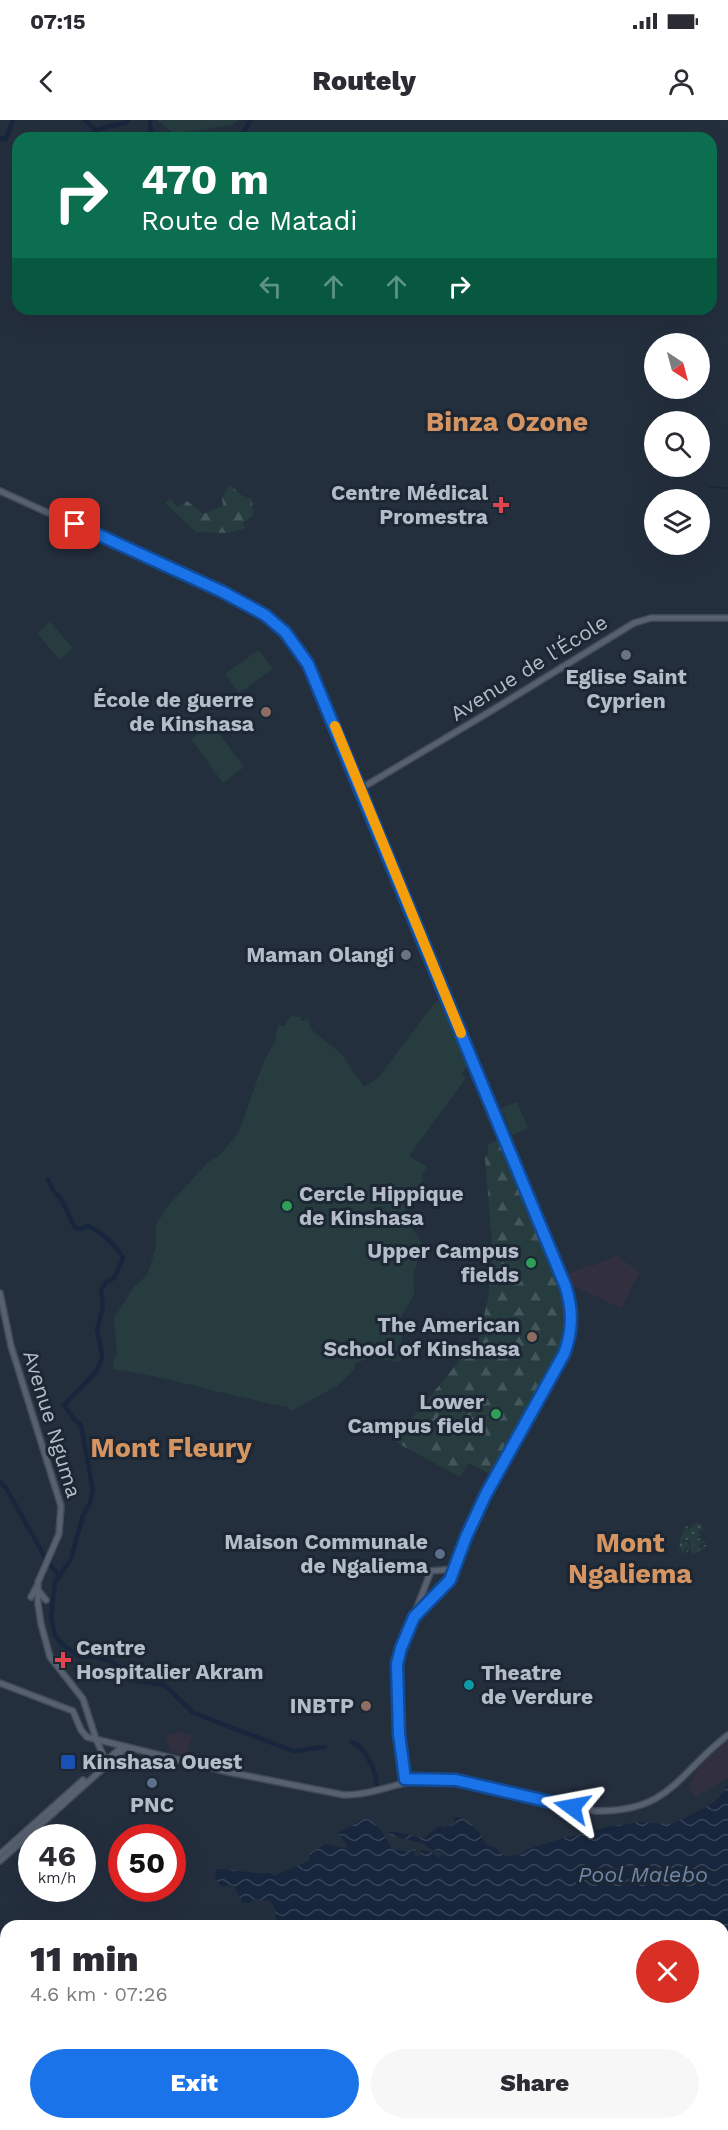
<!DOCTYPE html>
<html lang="en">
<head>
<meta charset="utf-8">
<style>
	:root { --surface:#fff; --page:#f7f7f7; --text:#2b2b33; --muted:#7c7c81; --accent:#1a73e8 }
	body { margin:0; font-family:"Work Sans",sans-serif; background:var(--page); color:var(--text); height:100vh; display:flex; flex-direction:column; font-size:22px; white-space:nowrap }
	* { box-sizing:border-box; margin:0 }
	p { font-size:20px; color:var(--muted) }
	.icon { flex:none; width:33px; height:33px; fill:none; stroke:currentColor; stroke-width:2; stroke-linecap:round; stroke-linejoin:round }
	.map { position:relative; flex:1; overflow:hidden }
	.side { position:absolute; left:0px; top:1800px; width:729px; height:210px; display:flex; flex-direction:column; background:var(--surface); border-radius:18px 18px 0 0; box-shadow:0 6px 24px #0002 }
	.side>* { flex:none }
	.top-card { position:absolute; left:12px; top:12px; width:705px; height:183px; border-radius:18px; box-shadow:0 6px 24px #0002; background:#0b6e4f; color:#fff; overflow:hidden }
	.needle { width:39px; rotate:144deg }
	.fabs { position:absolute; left:644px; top:213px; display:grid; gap:12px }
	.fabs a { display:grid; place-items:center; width:66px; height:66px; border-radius:50%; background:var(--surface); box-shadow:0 6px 24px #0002; font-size:30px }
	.speed { position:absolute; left:18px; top:1704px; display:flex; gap:12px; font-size:30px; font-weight:700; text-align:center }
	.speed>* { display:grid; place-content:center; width:78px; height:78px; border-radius:50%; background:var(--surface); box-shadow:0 6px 24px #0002; line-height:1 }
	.speed small { font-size:15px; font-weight:400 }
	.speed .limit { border:9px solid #d22; background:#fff; color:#111 }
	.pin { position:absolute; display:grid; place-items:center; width:51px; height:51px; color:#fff; margin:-26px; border-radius:12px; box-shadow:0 3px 9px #0006 }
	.me { position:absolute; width:66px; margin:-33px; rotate:283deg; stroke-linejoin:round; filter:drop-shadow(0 0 4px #0008) }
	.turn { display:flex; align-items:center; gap:21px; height:126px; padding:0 30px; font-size:27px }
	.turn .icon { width:78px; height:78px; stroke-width:2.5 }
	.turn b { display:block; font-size:42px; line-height:51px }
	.lanes { display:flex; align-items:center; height:57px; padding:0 30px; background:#0003; justify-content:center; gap:30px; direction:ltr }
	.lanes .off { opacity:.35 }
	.round { display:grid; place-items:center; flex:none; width:63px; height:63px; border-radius:32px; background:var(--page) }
	.head { display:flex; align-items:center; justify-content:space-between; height:102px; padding:0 30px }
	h1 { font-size:36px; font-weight:800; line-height:45px }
	.action { display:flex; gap:12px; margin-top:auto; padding:12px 30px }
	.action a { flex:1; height:69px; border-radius:36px; background:var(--accent); color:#fff; font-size:24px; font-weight:800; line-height:69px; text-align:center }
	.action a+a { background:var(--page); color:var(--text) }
	.status { display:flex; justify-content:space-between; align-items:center; height:42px; padding:0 30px; background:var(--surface); direction:ltr }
	.status svg { height:16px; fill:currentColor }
	header { display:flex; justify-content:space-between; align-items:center; height:78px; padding:0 30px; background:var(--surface); font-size:27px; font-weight:800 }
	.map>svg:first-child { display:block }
	.medical { fill:#32303f }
	.grass { fill:url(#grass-dots) }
	.forest { fill:url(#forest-firs) }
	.park { fill:#263c3f }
	.water { fill:url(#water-waves) }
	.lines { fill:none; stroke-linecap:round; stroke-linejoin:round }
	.stream { stroke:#17263c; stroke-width:1.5 }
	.river { stroke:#17263c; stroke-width:4.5 }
	.major-casing { stroke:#414a57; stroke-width:8 }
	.major { stroke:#56606e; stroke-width:5 }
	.route-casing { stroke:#114b97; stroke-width:15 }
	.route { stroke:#1a73e8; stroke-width:10 }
	.slow { stroke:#f59e0b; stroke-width:10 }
	.health-dot { fill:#e0444e; stroke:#1d2633; stroke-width:2 }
	.worship-dot { fill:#6b7280; stroke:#1d2633; stroke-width:2 }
	.education-dot { fill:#8d6e63; stroke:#1d2633; stroke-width:2 }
	.leisure-dot { fill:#2e9e5b; stroke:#1d2633; stroke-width:2 }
	.service-dot { fill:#5c6f8a; stroke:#1d2633; stroke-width:2 }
	.culture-dot { fill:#0f9aa8; stroke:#1d2633; stroke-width:2 }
	.transit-dot { fill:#1a4fb4; stroke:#1d2633; stroke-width:2 }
	.labels { text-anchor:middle; stroke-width:6; stroke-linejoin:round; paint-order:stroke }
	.poi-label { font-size:21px; font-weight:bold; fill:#b4bcc9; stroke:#1d2633; text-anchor:end }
	.street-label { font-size:21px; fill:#b4bcc9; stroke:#1d2633 }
	.water-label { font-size:22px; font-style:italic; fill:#6d86a8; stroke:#1d2633 }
	.district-label { font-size:27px; font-weight:bold; fill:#d59563; stroke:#1d2633 }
</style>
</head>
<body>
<div class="status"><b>07:15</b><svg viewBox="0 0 49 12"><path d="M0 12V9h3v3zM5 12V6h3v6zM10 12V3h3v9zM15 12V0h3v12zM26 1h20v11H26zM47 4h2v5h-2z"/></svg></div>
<header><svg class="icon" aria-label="back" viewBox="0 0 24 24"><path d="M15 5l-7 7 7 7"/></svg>Routely<svg class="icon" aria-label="person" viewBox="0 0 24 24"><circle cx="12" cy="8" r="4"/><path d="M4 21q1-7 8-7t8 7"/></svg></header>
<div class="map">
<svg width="728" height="2010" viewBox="0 0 728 2010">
	<defs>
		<pattern id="grass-dots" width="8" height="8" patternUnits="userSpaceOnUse" patternTransform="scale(1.5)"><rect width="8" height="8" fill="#263c3f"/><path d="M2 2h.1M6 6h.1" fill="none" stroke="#435659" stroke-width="1.8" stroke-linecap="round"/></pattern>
		<pattern id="forest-firs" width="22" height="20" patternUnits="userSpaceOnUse" patternTransform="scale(1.5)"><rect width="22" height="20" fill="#263c3f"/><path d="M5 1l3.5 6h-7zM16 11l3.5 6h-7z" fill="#435659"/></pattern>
		<pattern id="water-waves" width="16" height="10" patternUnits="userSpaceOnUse" patternTransform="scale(1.5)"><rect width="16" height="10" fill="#17263c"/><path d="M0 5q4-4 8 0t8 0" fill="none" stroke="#364457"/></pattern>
	</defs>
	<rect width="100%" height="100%" fill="#242f3e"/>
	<path class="medical" d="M616 1136 640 1152 621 1188 571 1165 566 1155 590 1145 593 1146Z
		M179 1612 192 1616 186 1636 170 1631 166 1616Z
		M728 1619V1658L695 1677 688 1667 698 1649 716 1628Z"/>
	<path class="grass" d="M695 1403 701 1404 703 1406 701 1408 703 1407V1411L700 1409 697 1413 701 1414 697 1418 701 1419 697 1425 702 1421 707 1424 702 1423 698 1426 701 1428 703 1425H706V1427L692 1435 690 1425H693L694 1429 695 1425 690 1423 689 1419 685 1421 684 1418 682 1426 684 1422H688L690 1429 686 1433 688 1427H686L683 1435 680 1430H684L679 1428 681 1416 684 1415 682 1414 686 1406 688 1407 687 1411 690 1408H692L693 1404 695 1406Z"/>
	<path class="forest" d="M230 364 241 375 252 379 253 396 243 403 245 408 228 413 196 412 165 383 170 379 178 387 187 381 203 394 223 386 222 378Z
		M501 1019 558 1156 566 1182 568 1201 565 1220 548 1255 545 1254 535 1271 537 1275 490 1354 469 1343 460 1357 401 1325 394 1320 480 1216 488 1177 493 1136 485 1037 488 1033V1024Z"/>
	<path class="park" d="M157 0H238L232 5 174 14Z
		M50 502 73 528 60 540 37 513Z
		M259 530 273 549 239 573 225 554Z
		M212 604 244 647 223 663 191 619Z
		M442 879 469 944 461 954 466 958 409 1036 427 1047 422 1054 423 1060 406 1084V1100L422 1123 413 1158 415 1172 402 1196 401 1242 372 1238 354 1243 355 1249 337 1266 291 1291 288 1287C230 1277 172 1257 113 1249L114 1237 117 1236 114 1198 134 1167 147 1155 156 1128V1105L167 1087 209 1041 218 1037 238 1014 264 941 275 922 278 905 285 906 290 896 301 897V901L308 899 311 909 341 934 364 967 378 958 435 882Z
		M517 982 528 1008 512 1015 501 988Z
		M536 1121 547 1160 527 1165 516 1126Z"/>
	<path class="water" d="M728 1664V2010H270L272 2004H723V1806H271L276 1801 275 1788 270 1781 255 1779 250 1783H243L234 1767 227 1765 223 1767C216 1761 213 1757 217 1749 235 1748 252 1755 271 1753L274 1756 310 1740 309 1734 325 1724 346 1728 348 1726 338 1713 363 1699 369 1698 381 1710 392 1729 407 1732 416 1728 414 1736 419 1737 421 1733 419 1731C427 1728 433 1733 439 1738L443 1734 436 1730 433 1731 424 1724 389 1715 388 1713 392 1711 423 1718 440 1706 443 1708 456 1704 453 1697C467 1696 482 1712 486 1725L495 1727 505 1736 520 1735 528 1729 560 1719 607 1707 639 1702 671 1704 695 1693 713 1683 724 1672Z"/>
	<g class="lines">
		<path class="stream" d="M711 367 728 368"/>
		<path class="river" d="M85 0 95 10 124 3 128 0
			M150 0 151 18
			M0 18 6 19 13 0
			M197 18H204
			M231 18 244 12 251 0
			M48 1060 53 1070 61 1079 74 1106 79 1109 88 1106C102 1113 115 1124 123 1138L114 1158 106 1162 101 1171 103 1187 97 1209 102 1235 101 1241 95 1253 64 1285 74 1299 81 1305 93 1371 90 1383 83 1395 71 1439 55 1462 51 1497 55 1515 62 1524 80 1537 94 1536 110 1541 125 1550 133 1560 164 1565 194 1593 293 1631 325 1627
			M0 1362 6 1368 46 1439
			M49 1443 60 1457
			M351 1622C365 1625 377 1653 377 1667"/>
		<g class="major-casing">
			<path id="major" d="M0 371 223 472 265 495 285 512 298 529 316 560 565 1165 571 1189 572 1205 564 1234 486 1374 466 1417 450 1460 414 1497
				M360 669 486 594 634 503 651 498H728
				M0 1173 11 1226 61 1386 59 1414 38 1462V1484L41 1504 50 1537 83 1579 96 1619 107 1644
				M38 1470 46 1480
				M31 1477 37 1466
				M0 1563 73 1591 81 1610 87 1617 228 1652 344 1675C368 1675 390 1666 413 1661 428 1658 442 1659 456 1660L595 1691C671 1692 677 1654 728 1615
				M109 1638 123 1626
				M405 1663 399 1614 397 1544 398 1536 431 1451 453 1449
				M0 1734 83 1660
				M0 1741 127 1627"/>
		</g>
		<use href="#major" class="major"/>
	</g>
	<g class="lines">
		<g class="route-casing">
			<path id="route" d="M75 404 223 472 265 495 285 512 308 544 565 1165C573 1189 573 1210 564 1234L486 1374 466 1417 450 1460 414 1497 401 1528 397 1544 399 1614 405 1659 456 1660 572 1687"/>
		</g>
		<use href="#route" class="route"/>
		<path class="slow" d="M335 606 461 913"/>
	</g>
	<g class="health-dot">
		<path d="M498 376h6v6h6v6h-6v6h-6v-6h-6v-6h6z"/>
		<path d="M60 1531h6v6h6v6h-6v6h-6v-6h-6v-6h6z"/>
	</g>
	<g class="worship-dot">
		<circle cx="626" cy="535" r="6"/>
		<circle cx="406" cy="835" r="6"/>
	</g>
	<g class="education-dot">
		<circle cx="266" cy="592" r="6"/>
		<circle cx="532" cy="1217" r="6"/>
		<circle cx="366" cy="1586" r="6"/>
	</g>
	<g class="leisure-dot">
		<circle cx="287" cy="1086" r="6"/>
		<circle cx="531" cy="1143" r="6"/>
		<circle cx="496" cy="1294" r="6"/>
	</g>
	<g class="service-dot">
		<circle cx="440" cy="1434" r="6"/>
		<circle cx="152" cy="1663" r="6"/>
	</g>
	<circle class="culture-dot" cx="469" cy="1565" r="6"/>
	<rect class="transit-dot" x="60" y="1634" width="16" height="16" rx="3"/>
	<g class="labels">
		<g class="poi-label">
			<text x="488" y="380">Centre Médical<tspan x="488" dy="24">Promestra</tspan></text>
			<text x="626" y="564" text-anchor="middle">Eglise Saint<tspan x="626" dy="24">Cyprien</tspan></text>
			<text x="254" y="587">École de guerre<tspan x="254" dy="24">de Kinshasa</tspan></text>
			<text x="394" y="842">Maman Olangi</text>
			<text x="299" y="1081" text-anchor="start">Cercle Hippique<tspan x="299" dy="24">de Kinshasa</tspan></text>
			<text x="519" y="1138">Upper Campus<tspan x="519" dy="24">fields</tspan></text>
			<text x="520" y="1212">The American<tspan x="520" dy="24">School of Kinshasa</tspan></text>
			<text x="484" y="1289">Lower<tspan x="484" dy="24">Campus field</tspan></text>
			<text x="428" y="1429">Maison Communale<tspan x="428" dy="24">de Ngaliema</tspan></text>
			<text x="76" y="1535" text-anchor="start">Centre<tspan x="76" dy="24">Hospitalier Akram</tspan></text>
			<text x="481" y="1560" text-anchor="start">Theatre<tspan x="481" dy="24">de Verdure</tspan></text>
			<text x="354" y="1593">INBTP</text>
			<text x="82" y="1649" text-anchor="start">Kinshasa Ouest</text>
			<text x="152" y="1692" text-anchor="middle">PNC</text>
		</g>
		<g class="street-label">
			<text transform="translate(529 548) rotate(-32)" y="7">Avenue de l'École</text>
			<text transform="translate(52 1304) rotate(73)" y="7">Avenue Nguma</text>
		</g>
		<g class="water-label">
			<text x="643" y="1762">Pool Malebo</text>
		</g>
		<g class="district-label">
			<text x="507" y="311">Binza Ozone</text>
			<text x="171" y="1337">Mont Fleury</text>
			<text x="630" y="1432">Mont<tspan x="630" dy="31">Ngaliema</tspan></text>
		</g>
	</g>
</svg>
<div class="fabs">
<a><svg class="needle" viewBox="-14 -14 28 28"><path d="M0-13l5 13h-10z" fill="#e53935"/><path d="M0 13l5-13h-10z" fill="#7c7c81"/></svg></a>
<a><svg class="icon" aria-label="search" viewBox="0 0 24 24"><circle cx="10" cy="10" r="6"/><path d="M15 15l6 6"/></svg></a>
<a><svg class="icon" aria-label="layers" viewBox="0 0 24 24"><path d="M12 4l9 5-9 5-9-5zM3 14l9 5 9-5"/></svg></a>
</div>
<div class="speed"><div>46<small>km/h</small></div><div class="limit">50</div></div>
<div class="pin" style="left:75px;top:404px;background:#d93025"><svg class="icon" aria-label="arrive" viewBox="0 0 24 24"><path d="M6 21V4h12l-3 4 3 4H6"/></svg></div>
<svg class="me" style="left:572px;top:1687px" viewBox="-20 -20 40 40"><path d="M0-17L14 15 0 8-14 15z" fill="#1a73e8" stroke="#fff" stroke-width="4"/></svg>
<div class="top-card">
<div class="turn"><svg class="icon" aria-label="right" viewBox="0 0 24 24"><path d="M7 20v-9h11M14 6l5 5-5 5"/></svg><div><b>470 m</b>Route de Matadi</div></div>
<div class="lanes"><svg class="icon off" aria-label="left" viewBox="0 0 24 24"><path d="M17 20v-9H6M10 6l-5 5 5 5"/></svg><svg class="icon off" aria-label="ahead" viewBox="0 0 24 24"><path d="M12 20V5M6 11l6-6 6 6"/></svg><svg class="icon off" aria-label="ahead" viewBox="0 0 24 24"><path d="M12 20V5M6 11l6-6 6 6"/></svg><svg class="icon" aria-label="right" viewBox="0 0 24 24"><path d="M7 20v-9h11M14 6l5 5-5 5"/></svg></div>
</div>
<section class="side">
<div class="head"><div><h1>11 min</h1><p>4.6 km · 07:26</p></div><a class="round" style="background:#d93025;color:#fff"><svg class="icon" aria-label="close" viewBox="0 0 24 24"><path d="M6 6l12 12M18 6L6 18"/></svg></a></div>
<div class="action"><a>Exit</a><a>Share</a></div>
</section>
</div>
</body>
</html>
